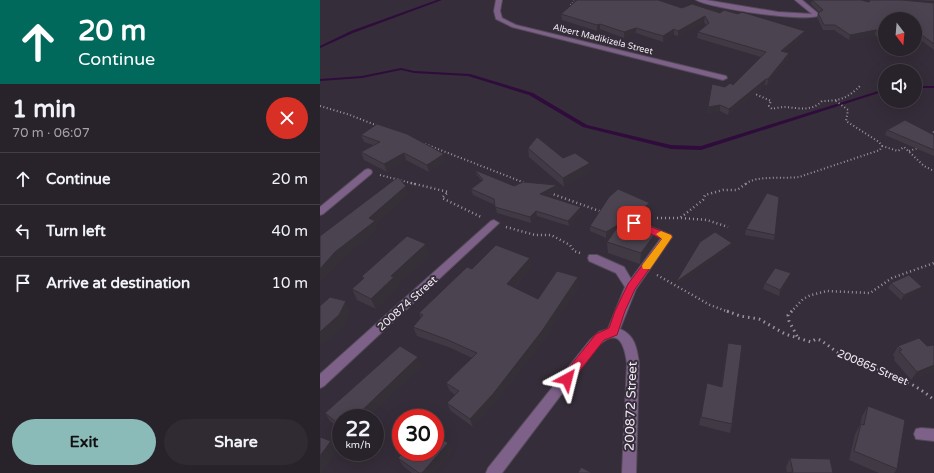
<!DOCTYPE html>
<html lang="en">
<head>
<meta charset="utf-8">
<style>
	:root { --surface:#28222b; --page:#302a33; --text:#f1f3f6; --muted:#a5a4a9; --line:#443f47; --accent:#8bbbb9 }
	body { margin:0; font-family:"Varela Round",sans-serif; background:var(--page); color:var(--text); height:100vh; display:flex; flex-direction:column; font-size:15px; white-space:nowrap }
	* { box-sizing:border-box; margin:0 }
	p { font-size:13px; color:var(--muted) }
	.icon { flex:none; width:22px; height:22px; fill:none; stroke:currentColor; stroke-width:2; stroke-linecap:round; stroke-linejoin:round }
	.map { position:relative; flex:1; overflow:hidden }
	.drawer { display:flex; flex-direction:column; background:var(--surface); width:320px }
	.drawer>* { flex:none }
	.top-card { background:#00695c; color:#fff; overflow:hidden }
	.needle { width:26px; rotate:164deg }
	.tools { position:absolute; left:558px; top:12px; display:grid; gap:8px }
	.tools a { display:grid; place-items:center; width:44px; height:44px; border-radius:50%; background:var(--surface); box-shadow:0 4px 16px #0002,0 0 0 1px var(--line); font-size:20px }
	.speed { position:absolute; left:12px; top:409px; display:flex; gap:8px; font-size:20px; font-weight:700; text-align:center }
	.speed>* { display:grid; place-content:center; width:52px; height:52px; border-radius:50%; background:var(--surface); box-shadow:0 4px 16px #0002,0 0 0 1px var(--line); line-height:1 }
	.speed small { font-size:10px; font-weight:400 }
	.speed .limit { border:6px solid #d22; background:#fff; color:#111 }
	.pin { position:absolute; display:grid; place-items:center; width:34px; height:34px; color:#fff; margin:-17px; border-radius:8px; box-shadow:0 2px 6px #0006 }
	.me { position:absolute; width:44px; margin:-22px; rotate:38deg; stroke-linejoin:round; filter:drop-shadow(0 0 3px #0008) }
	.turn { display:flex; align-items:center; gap:14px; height:84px; padding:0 12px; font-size:18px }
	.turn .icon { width:52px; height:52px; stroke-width:2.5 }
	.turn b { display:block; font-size:28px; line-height:34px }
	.round { display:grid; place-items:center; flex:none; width:42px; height:42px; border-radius:21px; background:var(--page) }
	.summary { display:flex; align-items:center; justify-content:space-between; height:68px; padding:0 12px }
	h1 { font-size:24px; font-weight:800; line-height:30px }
	.button { display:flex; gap:8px; margin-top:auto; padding:8px 12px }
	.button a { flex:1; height:46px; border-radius:24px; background:var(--accent); color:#111; font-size:16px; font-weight:800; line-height:46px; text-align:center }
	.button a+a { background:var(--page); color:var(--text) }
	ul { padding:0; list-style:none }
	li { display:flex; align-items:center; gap:12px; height:52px; padding:0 12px; border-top:1px solid var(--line) }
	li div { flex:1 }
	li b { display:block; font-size:15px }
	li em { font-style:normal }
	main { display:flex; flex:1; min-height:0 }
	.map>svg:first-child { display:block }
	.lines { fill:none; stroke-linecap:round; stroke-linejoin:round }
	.stream { fill:#2f0c3c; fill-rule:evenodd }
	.minor-casing { stroke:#534b57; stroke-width:2 }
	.path-far3 { stroke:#9b949e; stroke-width:1.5; stroke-dasharray:0.5 2; stroke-linecap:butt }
	.path-far2 { stroke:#9b949e; stroke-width:2; stroke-dasharray:1 2.5; stroke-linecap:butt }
	.path-far1 { stroke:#9b949e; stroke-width:2.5; stroke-dasharray:1 3; stroke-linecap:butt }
	.path { stroke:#9b949e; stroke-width:3; stroke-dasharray:1.5 4; stroke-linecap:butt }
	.minor { fill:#7d6189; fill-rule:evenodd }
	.wall { fill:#413a45 }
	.shaded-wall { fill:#352f38 }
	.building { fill:#4c4350; stroke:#352f38 }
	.route { fill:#e11d48; stroke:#92132f }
	.slow { fill:#f59e0b }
	.labels { text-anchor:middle; stroke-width:4; stroke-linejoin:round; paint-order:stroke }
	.far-street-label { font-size:9px; fill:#f1ebf3; stroke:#352d39 }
	.street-label { font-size:11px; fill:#f1ebf3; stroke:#352d39 }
	.near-street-label { font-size:13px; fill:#f1ebf3; stroke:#352d39 }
</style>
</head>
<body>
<main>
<section class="drawer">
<div class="top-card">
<div class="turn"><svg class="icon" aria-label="ahead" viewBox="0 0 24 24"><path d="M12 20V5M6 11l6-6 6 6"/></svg><div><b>20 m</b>Continue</div></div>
</div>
<div class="summary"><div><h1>1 min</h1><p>70 m · 06:07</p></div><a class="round" style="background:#d93025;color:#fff"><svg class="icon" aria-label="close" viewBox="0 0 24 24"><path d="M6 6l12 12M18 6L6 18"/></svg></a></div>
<ul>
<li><svg class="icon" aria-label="ahead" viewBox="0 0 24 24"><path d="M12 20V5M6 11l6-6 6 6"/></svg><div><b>Continue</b></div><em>20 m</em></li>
<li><svg class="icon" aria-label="left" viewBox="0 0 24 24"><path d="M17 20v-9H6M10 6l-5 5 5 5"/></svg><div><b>Turn left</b></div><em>40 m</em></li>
<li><svg class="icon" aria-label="arrive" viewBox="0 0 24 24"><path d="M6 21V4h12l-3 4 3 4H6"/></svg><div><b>Arrive at destination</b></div><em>10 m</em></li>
</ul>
<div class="button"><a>Exit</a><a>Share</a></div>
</section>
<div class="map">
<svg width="614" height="473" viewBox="0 0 614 473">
	<rect width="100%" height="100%" fill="#352d39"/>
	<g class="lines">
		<path class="stream" d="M117 0H122L33 33 0 48V46L31 31Z
			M81 68 94 71 150 74 213 93 267 125 351 145 381 146 565 89V91L381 150 351 149 263 127 209 95 148 76 94 73 81 70 42 78 0 81V79L42 76Z
			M595 86H614V88H595Z"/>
		<g class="minor-casing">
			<path id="minor" d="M176 0H182L180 11 182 18 196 25 406 76 407 78 403 80 192 27 176 19 174 11Z
				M376 0H386L458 12 492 14 475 0H482L500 15C488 23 389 8 376 0Z
				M48 169 51 170 52 172 51 174 3 214 0 215V207L45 170Z
				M174 220 179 223 177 225 4 386 0 388V374L171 221Z
				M326 225 351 235 352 237 316 289 300 329C315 335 317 349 319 363L316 473H302L307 363C304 343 298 327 278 346L182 473H166L168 468 270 340 279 332 288 329 305 287 296 273 269 261 268 258 269 255H277L304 267 311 279 341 238 323 230 321 228Z
				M601 428 614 429V441L596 439 594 434 596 429Z"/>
		</g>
		<path class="path-far3" d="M252 9 250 5 255 0"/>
		<path class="path-far2" d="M433 93 451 101 449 106 452 109C456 108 461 107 465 107 479 108 491 112 502 101 520 101 528 98 541 85
			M0 106 30 115 58 126
			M613 136 614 130
			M105 144 205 183
			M562 146 578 151 584 147 604 166 614 171
			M589 151 598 148
			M60 175 95 184
			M426 184C435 175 465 179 479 177L560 150 562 146 559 142 526 121 528 110 516 101"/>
		<path class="path-far1" d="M91 183 128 192 122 198 161 217
			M230 193 282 212
			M337 218H360L383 200 385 195 403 190H417L427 183
			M361 218 387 220 408 227
			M186 227 215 235H231L250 245 254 251 260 253
			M337 275 390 305 409 312
			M471 312 483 299 491 295 507 291 550 293 572 278 614 263"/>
		<path class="path" d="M407 311 420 316 439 319 465 334 491 342 496 339 500 340C509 345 516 353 526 357 556 370 588 377 614 400
			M472 311 468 315 469 321 478 338"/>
		<use href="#minor" class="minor"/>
	</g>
	<path class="wall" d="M492 0 549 2 614 3V50L598 38 565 19V42L555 35 529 40 514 30H503L497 17 498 13 499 12 491 4Z
		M597 0H614V1Z
		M362 8 400 13 484 36 465 52 468 59 447 85H445L408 115 400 111 387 113 388 107 405 87 413 85 441 57 377 38 378 32 386 25 384 22 358 36 354 35 343 42 316 33 304 38 280 29 277 31 242 20 241 14Z
		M567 130 614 135V156L565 135Z
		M41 135 126 161 109 172 86 160 67 172 44 160 41 152 53 145 44 142Z
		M208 148 243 158 270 163 271 172 244 187 209 157Z
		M155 170 194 186 237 185 238 190 227 196 262 212 249 226 217 216 211 223 177 213 175 205 153 195 151 189 162 181 157 175Z
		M330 203V209L315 219 310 220 309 221 337 240 320 264 288 253 287 242 294 233 286 238 270 231V226Z
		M426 229 455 235 454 240 425 235Z
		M110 255 77 285 79 288 56 309 37 300 32 289 43 279 42 276Z
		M210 258 212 267 194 288 218 299 258 277 259 286 224 340 176 402 153 427 131 411 127 403 135 395 130 391 126 383 152 358 131 348 97 336 93 327 101 318 99 313 152 269Z
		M469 279 459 296 443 289 445 283Z
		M571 283 599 292 581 300 568 288Z
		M408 343 412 424 410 433 379 425 387 383 401 387Z
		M614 345V371L591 380 574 360 575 358 573 355 578 346H607Z
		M102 366 47 418H21V429L10 421 5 413Z
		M548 406 577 469 574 473H559L529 460 535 434 540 425 542 416Z
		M128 443 132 452 114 473H92L83 466 78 458Z
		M470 458 513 473H467L466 467Z"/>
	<path class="shaded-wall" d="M385 16 384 22 358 36V31Z
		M280 24V29L277 31V25Z
		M316 28V33L304 38V32Z
		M354 29V35L343 42V36Z
		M556 30 555 35 529 40 530 35Z
		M485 31 484 36 460 57 461 51Z
		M599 33 598 38H595V34Z
		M469 53 468 59 447 85 448 79Z
		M446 79 445 85 408 115 409 109Z
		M400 105V111L387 113 388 107Z
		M84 153 86 160 67 172 64 164Z
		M124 154 126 161 109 172 107 165Z
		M270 163 271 172 244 187 243 178Z
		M237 185 238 190 221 200 220 194Z
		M86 186 89 195 56 225 58 230 20 262 0 283V269L15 252 49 218Z
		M330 203V209L315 219 310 220 308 224 286 238V232L310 214Z
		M261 207 262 212 249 226 248 221Z
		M216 211 217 216 211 223 210 217Z
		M338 230 337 240 320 264 321 253Z
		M412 243 411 248 356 287V282Z
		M106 244 110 255 77 285 79 288 56 309 51 299 71 276Z
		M210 258 212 267 189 293 187 284Z
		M471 273 469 279 459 296 460 290Z
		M258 277 259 286 224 340 176 402 153 427 150 419Z
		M602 287 599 292 581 300 584 295Z
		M26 301 31 312 25 326 0 348V332Z
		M98 357 102 366 47 418H34Z
		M614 365V371L591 380 597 372Z
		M11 441 18 450 2 473H0V456Z
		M128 443 132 452 114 473H102Z"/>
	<path class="building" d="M257 0H338L362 8 372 4 400 13 404 10 418 14 422 12 485 31 461 51 469 53 448 79H446L409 109 400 105 388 107 392 84 405 87 410 83 413 85 446 52 378 32 389 23 385 16 358 31 354 29 343 36 316 28 304 32 280 24 277 25 241 14Z
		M492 0H541L549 2 550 0H582L614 3V44L599 33 595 34V19H565V36L556 30 530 35 515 25H504L498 13 503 10Z
		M585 120 614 135V150L567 130Z
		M57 124 87 134 124 154 107 165 84 153 64 164 41 152 60 142 41 135Z
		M217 137 243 158 255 153 270 163 243 178 208 148Z
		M155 170 194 186 203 182 237 185 220 194 261 207 248 221 216 211 210 217 175 207 174 199 151 189 163 180Z
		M78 177 86 186 49 218 55 221 15 252 0 269V236Z
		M298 189 330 203 315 213 310 214 308 218 305 220 303 219 301 223 286 232 270 226 289 197Z
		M447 193 459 197 455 235 426 229Z
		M303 219 338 230 321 253 287 242Z
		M395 232 412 243 356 282 380 242Z
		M87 236 106 244 71 276 74 277 51 299 32 289 44 278 42 276Z
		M176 245 210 258 187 284 218 299 237 271 258 277 222 331 173 394 150 419 127 403 139 391 126 383 157 353 128 340 93 327 103 315 99 313 147 267 152 269Z
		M455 268 471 273 460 290 445 283Z
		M589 275 602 287 584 295 571 283Z
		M10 297 26 301 19 315 0 332V306Z
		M599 338 607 346 614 345V365L597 372 579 351 582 350 578 346Z
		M408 343 422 345 412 424 381 417 387 383 402 387Z
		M80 346 98 357 34 418H21V426L5 413Z
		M548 406 585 420 577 469 534 451 541 424 544 425Z
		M105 415 106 418H98Z
		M115 434 128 443 102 473H99L78 458 84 452H115Z
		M0 437 11 441 0 456Z
		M470 458 510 459 513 473H467L473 472Z
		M261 467 272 473H258Z"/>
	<path class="route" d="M314 220 351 235 352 237 315 289 305 311 297 335 284 340 251 382 247 384 243 382 241 379 243 375 276 334 289 328 295 311 308 284 342 239 311 225 310 223Z"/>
	<path class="slow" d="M341 231 351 235 352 237 330 269H323L322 266 323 264 342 239 336 234Z"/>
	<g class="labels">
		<g class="far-street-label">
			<text transform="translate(283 39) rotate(14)" y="3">Albert Madikizela Street</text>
		</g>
		<g class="street-label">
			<text transform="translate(87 303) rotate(-42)" y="4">200874 Street</text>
			<text transform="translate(553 367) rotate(23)" y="4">200865 Street</text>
		</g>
		<g class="near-street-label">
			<text transform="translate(310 406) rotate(-88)" y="5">200872 Street</text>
		</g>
	</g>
</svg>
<div class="tools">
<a><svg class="needle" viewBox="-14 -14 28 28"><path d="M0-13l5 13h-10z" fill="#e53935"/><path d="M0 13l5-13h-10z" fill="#a5a4a9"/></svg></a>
<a><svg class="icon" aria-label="sound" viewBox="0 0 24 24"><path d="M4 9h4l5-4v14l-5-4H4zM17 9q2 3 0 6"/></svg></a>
</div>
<div class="speed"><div>22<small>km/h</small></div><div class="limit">30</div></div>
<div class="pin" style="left:314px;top:223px;background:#d93025"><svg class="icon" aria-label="arrive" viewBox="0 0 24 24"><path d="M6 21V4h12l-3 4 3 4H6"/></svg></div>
<svg class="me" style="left:247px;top:379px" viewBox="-20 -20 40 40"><path d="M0-17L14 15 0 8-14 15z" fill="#e11d48" stroke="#fff" stroke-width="4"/></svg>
</div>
</main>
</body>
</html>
